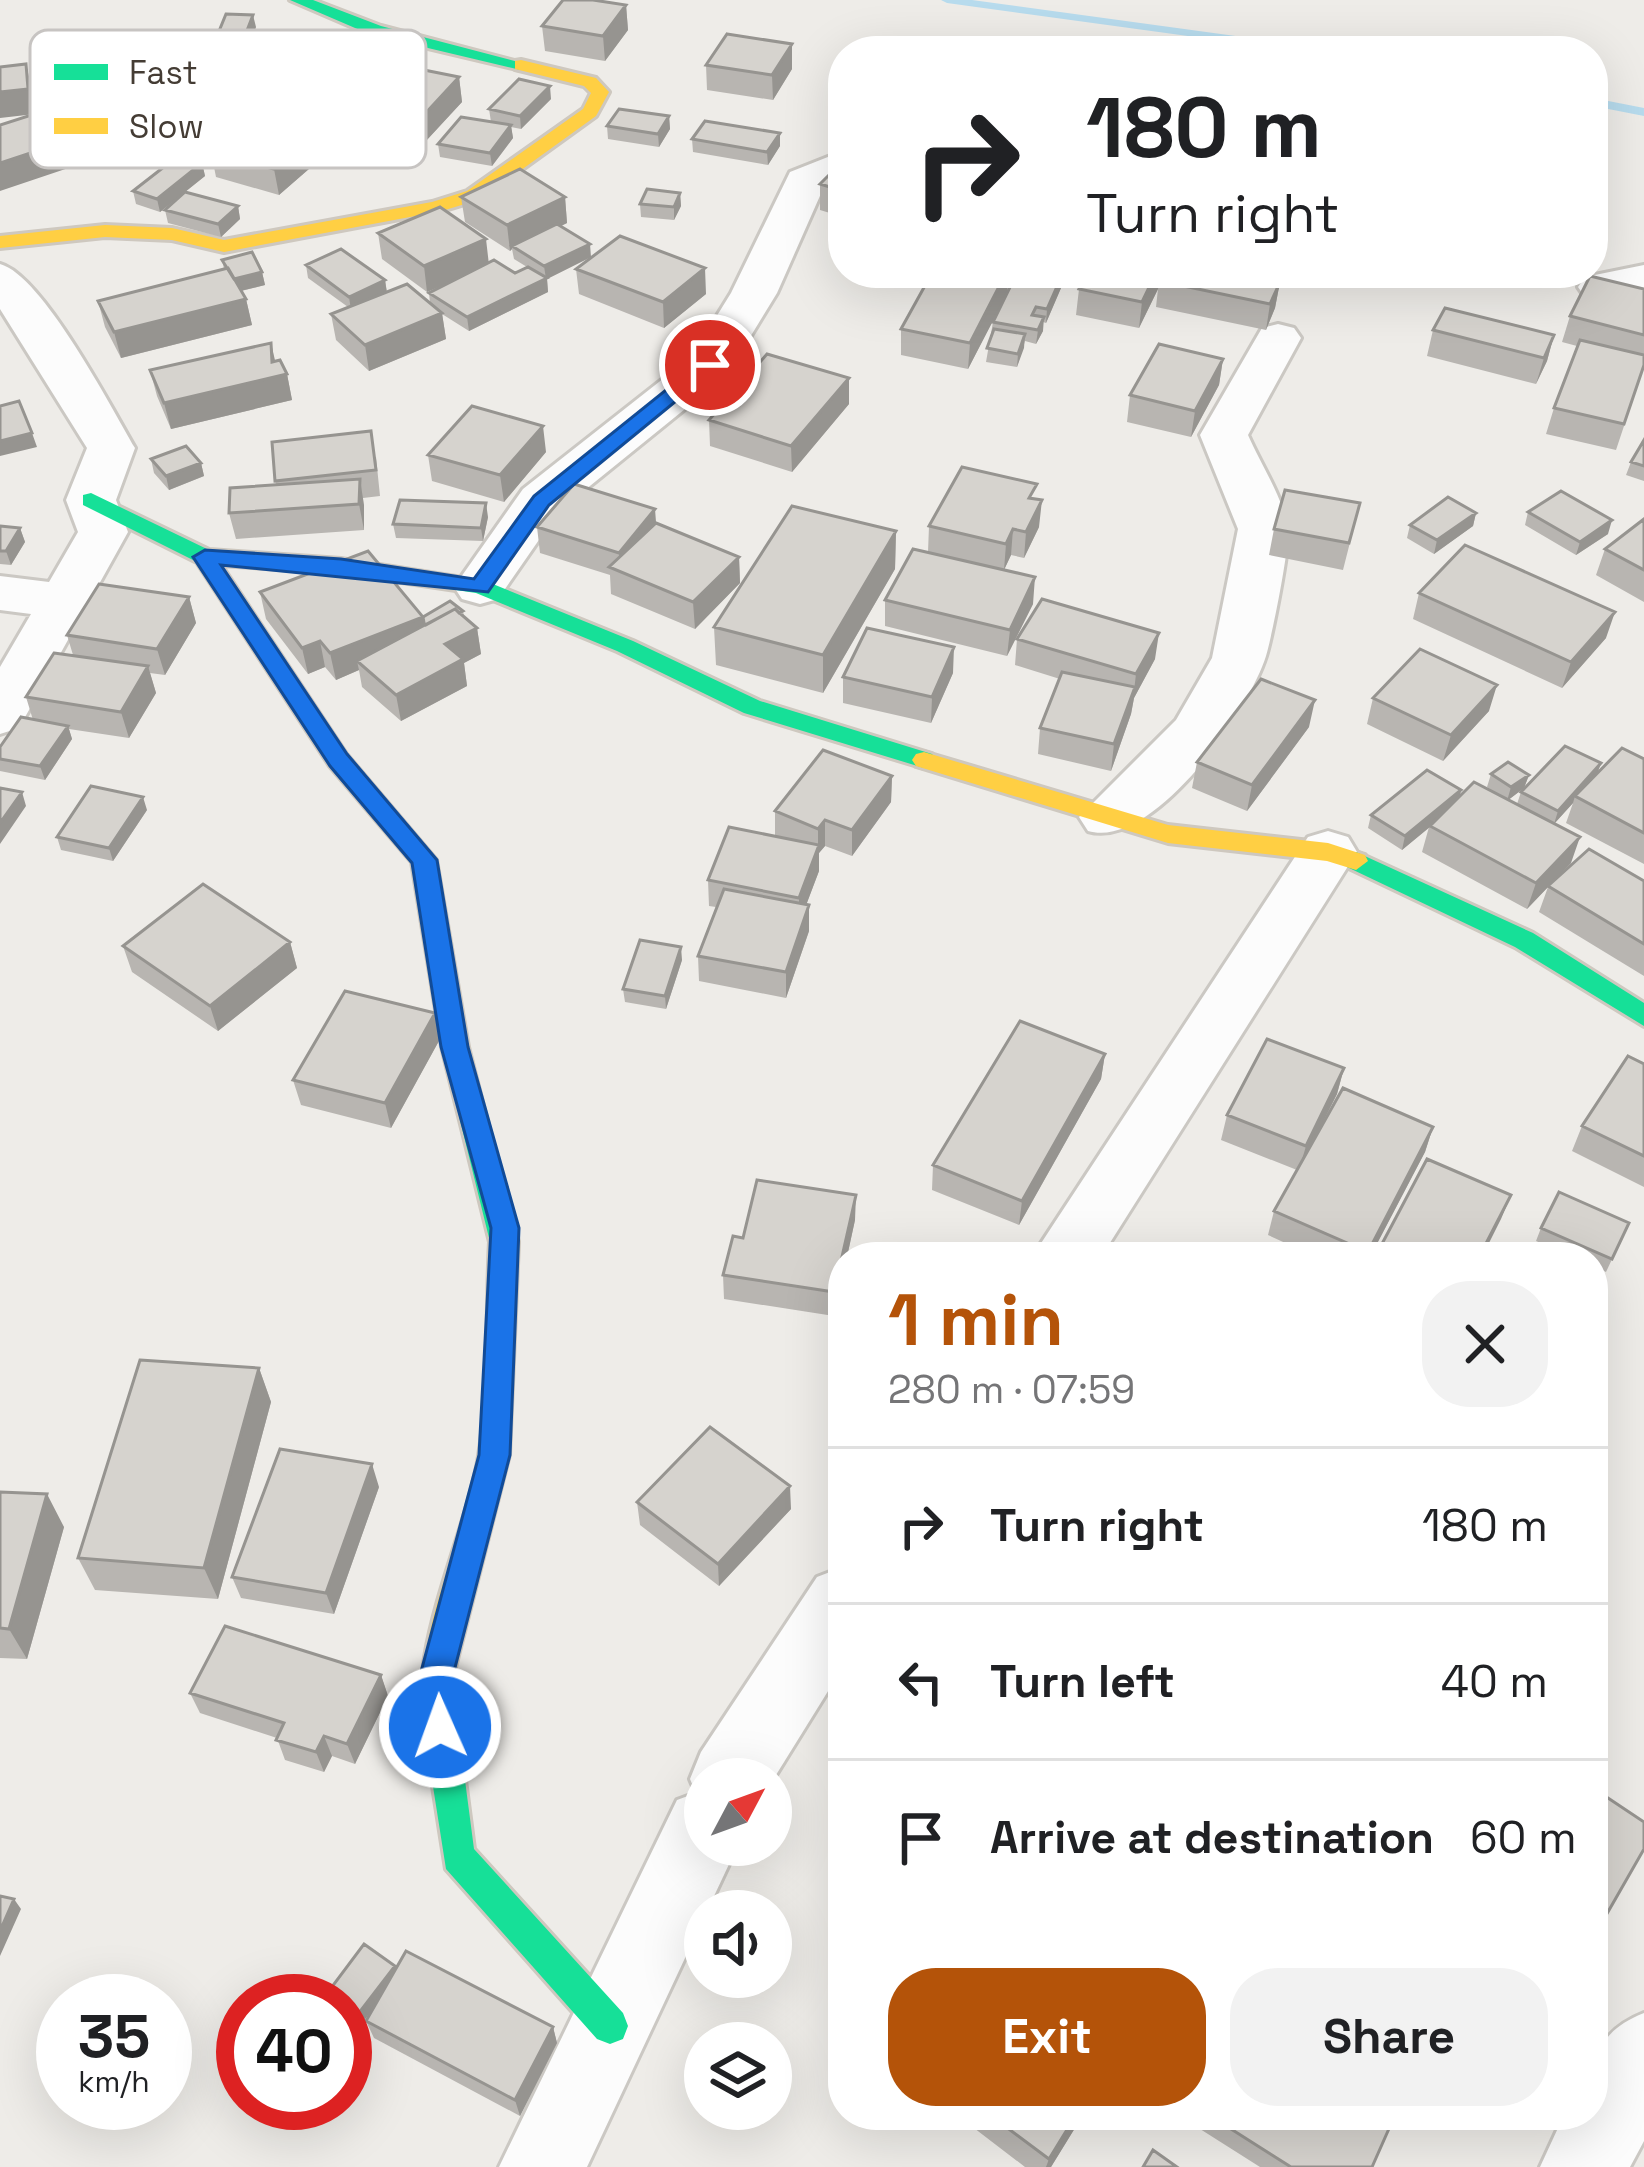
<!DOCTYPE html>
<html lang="en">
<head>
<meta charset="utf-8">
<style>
	:root { --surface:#fff; --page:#f2f2f2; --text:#202124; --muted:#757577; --line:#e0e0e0; --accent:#b45309 }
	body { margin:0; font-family:"Space Grotesk",sans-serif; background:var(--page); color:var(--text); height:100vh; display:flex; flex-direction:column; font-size:45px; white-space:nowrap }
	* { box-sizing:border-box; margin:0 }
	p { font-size:39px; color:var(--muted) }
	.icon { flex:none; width:66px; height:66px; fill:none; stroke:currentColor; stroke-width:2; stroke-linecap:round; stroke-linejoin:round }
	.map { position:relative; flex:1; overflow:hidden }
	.sheet { position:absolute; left:828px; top:1242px; width:780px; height:888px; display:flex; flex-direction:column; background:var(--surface); border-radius:48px; box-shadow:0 12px 48px #0002 }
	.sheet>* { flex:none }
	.banner { position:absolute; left:828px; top:36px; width:780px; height:252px; border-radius:48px; box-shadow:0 12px 48px #0002; background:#fff; color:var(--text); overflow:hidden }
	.needle { width:78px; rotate:49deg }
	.controls { position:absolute; left:684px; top:1758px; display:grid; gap:24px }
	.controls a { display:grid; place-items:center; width:108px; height:108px; border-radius:50%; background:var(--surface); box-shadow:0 12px 48px #0002; font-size:60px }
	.speed { position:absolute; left:36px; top:1974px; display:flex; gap:24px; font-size:60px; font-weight:700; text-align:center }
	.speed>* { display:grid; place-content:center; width:156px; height:156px; border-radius:50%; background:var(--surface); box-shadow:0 12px 48px #0002; line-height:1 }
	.speed small { font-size:30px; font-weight:400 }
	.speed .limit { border:18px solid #d22; background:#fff; color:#111 }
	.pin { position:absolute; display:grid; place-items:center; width:102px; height:102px; color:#fff; margin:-51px; border:6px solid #fff; border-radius:50%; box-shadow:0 3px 12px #0007 }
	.me { position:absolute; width:132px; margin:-66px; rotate:358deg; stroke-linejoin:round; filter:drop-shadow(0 0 9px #0008) }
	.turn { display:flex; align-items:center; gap:42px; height:252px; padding:0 60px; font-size:54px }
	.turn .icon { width:156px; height:156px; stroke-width:2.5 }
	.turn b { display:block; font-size:84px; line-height:102px }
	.round { display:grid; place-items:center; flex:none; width:126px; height:126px; border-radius:48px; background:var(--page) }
	.headline { display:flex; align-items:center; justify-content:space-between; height:204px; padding:0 60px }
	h1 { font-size:72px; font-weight:800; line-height:90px; color:var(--accent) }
	.action { display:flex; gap:24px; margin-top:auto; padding:24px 60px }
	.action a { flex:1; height:138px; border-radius:48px; background:var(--accent); color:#fff; font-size:48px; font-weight:800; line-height:138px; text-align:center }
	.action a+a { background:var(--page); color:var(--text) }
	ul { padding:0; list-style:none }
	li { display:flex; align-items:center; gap:36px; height:156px; padding:0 60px; border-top:3px solid var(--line) }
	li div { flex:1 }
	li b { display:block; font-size:45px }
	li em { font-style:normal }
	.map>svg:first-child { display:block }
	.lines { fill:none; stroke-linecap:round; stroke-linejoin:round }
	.stream { fill:#b7dbed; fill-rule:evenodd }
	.street-casing { stroke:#cbc8c3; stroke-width:6 }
	.fast-casing { stroke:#cec8bf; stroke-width:6 }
	.slow-casing { stroke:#cec8bf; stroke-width:6 }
	.street { fill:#fcfcfc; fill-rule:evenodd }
	.fast { fill:#16e098; fill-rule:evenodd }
	.slow { fill:#ffcf43; fill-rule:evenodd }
	.wall { fill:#b8b5b1 }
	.shaded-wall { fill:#969490 }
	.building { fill:#d6d3ce; stroke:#969490; stroke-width:3 }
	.route { fill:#1a73e8; stroke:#114b97; stroke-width:3 }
	.key { fill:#fff; stroke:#c7c4c2; stroke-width:3 }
	.key-label { font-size:33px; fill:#443c34 }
</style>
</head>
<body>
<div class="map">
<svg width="1644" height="2167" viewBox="0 0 1644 2167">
	<rect width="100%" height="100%" fill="#eeece8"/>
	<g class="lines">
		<path class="stream" d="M941 0H972L1323 48 1329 51H1298L947 3Z
			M1593 98 1644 108V116L1593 106Z"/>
		<g class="street-casing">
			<path id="street" d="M843 151V180L823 189 777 293 727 375 559 511 498 599 480 604 462 599 454 587 523 489 692 356 731 293 790 172Z
				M0 264C42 275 111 407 135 448L116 500 128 532 19 728 0 734V667L31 614 0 610V576L49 582 78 532 66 500 87 448 0 309Z
				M1644 265V293L1601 301 1585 297 1578 287 1585 277Z
				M1278 324 1294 328 1301 338 1248 435C1260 463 1284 499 1288 529 1290 546 1272 636 1266 656 1248 713 1153 850 1088 831L1079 817 1176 720 1212 658 1238 529 1200 435 1262 328Z
				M1328 831 1348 837 1357 852 1101 1257H1032L1308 837Z
				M843 1567V1667L771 1783 705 1779V1845H738L587 2167H499L677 1800 696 1793 690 1779 701 1752 817 1577Z
				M1644 2013V2141L1630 2167H1540L1564 2115H1593C1593 2063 1592 2034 1644 2013Z"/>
		</g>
		<g class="fast-casing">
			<path id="fast" d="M290 0H313L381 26 530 65 521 70 369 34Z
				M91 493 209 550 341 559 488 582 633 641 760 701 932 754 936 760 924 768 744 713 617 651 476 593 341 573 221 565 346 754 436 860 468 1047 518 1242 514 1250 504 1254 494 1250 490 1242 442 1047 412 862 330 766 197 562 83 505V495Z
				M1356 852 1533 933 1644 1003V1026L1515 947 1347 867 1344 861Z
				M443 1726 455 1731 460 1742 474 1849 623 2013 628 2026 623 2039 610 2044 597 2039 446 1869 426 1742 431 1731Z"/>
		</g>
		<g class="slow-casing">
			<path id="slow" d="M521 60 596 78 609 92 596 116 481 199 442 211 224 252 172 240 105 237 0 248V236L105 225 172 228 224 240 432 202 467 191 583 109 591 93 584 86 515 69V61Z
				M924 752 1168 825 1328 843 1365 855 1368 861 1356 870 1327 861 1168 843 916 766 912 760 916 754Z
				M504 1230 514 1234 518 1242 509 1455 451 1683 460 1742 455 1753 443 1758 431 1753C396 1671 465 1542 479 1456 490 1387 486 1312 490 1242L494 1234Z"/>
		</g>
		<use href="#street" class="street"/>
		<use href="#fast" class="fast"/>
		<use href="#slow" class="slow"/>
	</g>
	<path class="wall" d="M626 5 628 30 605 61 545 51 542 26Z
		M256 27 243 59H215L213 46Z
		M706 65 792 69 773 100 707 90Z
		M459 77 462 102 425 142 365 130 361 105Z
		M551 99 521 129 511 127 513 138 492 166 440 157 438 144 491 122 489 109Z
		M669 116 670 129 659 147 608 139 607 126Z
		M780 133V146L768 165 693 152 692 139Z
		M211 152 325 155 279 195 216 177Z
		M843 161V217L820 210V184Z
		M202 163 205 176 160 212 136 204 133 191Z
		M680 193 681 206 674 220 641 217 640 204Z
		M461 197H565L567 223 561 226 591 257 547 279 548 292 469 331 442 314 446 339 369 371 336 340 331 314 348 307 308 278 306 265 385 280 387 292 430 303 429 293 446 284 427 292 382 259 378 233 489 262 515 273 527 267 514 259 512 249 510 251 465 222Z
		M238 206 240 219 221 237 168 223 165 210Z
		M222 260 262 272 265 285 241 291 246 299 252 325 121 358 105 327 98 301 224 269Z
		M576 269 706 294 664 328 579 294Z
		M932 273H1065L1064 281 1046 323 1043 322V331L1036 344 1025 341 1017 367 986 362 993 322 1003 300 968 369 901 355V329Z
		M1087 273 1280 282 1275 308 1266 330 1156 307 1158 289 1139 328 1076 315 1079 289Z
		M1644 289V366L1616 450 1546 434 1554 408 1577 346 1562 342 1570 316Z
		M1433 330 1554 335 1547 361 1536 384 1427 356Z
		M1223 359 1219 385 1191 437 1127 422 1130 395Z
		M275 362 287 374 292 400 171 429 157 396 150 370Z
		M849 378V404L792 472 710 446 709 420Z
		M1644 440V481L1626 475 1631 462Z
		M546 452 504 502 432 481 428 455Z
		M376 457 380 496 363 498 364 530 236 539 229 513 276 484 275 481Z
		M151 459 201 463 204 476 169 490 154 473Z
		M1036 499 1039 527 1024 558 1011 555 1004 570 1033 604 1007 656 885 626V600L928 552 929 526Z
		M1360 503 1343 570 1269 555 1274 529Z
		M1528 512 1608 534 1576 555 1525 525Z
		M1476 513 1473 526 1434 554 1407 538 1410 525Z
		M488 517 483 541 396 538 393 524Z
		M1644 519V602L1596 575 1605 549Z
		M0 526 20 528 25 542 11 565 0 564Z
		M537 527 739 557 740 583 695 629 611 594 610 575 540 553Z
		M896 531 895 569 823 693 716 665 714 627Z
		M260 592 423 617 463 611 464 617 477 628 481 654 464 663 467 686 401 721 362 687 359 670 336 680 325 667 308 674 266 619Z
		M1419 593 1606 638 1562 688 1413 619Z
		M189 597 196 623 165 675 150 673 156 693 129 738 69 729 72 739 45 780 0 771V747L33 720 26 697 73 655 67 635Z
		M1017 639 1155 659 1134 698 1131 714 1111 771 1038 754 1040 728 1060 679 1015 665Z
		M953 673 931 723 843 703V677Z
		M1373 698 1489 711 1443 761 1367 724Z
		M1309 727 1247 811 1192 788 1197 762Z
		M1644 759V864L1566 823 1573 803 1554 824 1571 863 1553 881H1644V976L1539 912 1548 887 1527 909 1422 852 1429 827 1402 850 1368 828 1371 815 1461 790 1460 796 1495 793 1487 787 1491 774 1529 775 1524 788 1508 800 1517 804 1521 792 1601 763 1597 774Z
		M892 776 891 802 852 856 825 846 819 853V871L806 905 809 931 786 998 699 981 698 956 716 907 709 906 708 880 775 836V811Z
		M147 810 113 861 61 850 57 837Z
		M290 942 297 968 218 1031 132 972 123 946Z
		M682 960 666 1009 625 1002 623 989Z
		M440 1039 391 1128 301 1105 293 1080Z
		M1105 1054 1101 1079 1019 1225 932 1190 933 1165Z
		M1644 1064V1187L1572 1151 1582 1126Z
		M1344 1068 1337 1094 1315 1138 1433 1127 1425 1152 1370 1257H1316L1268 1235 1274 1211 1297 1170 1221 1140 1227 1115Z
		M855 1220 834 1316 724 1299 723 1275 743 1238Z
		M1629 1223 1606 1272 1593 1266V1257H1573L1536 1241 1541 1228Z
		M259 1368 271 1402 218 1599 95 1590 78 1558Z
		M379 1487 334 1614 241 1598 232 1577Z
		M0 1492 64 1527 27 1659 0 1658Z
		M637 1502 791 1509 719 1586 640 1525Z
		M381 1675 388 1696 355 1764 332 1756 324 1772 285 1760 277 1738 200 1713 190 1693Z
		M396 1968 553 2027 557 2043 520 2116 374 2038 366 2021 372 2009 356 2031 345 2023V2001Z
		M957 2115H1083L1051 2167H1025Z
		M1178 2115H1395L1372 2167H1260Z"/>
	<path class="shaded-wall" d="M626 5 628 30 605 61 603 36Z
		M253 15 256 27 243 59 241 46Z
		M792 44V69L773 100 772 75Z
		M26 64 32 89 35 114 0 118V92Z
		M459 77 462 102 425 142 422 117Z
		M550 86 551 99 521 129 520 116Z
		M669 116 670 129 659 147 658 134Z
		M511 125 513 138 492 166 490 153Z
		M100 130 107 155 0 191V163Z
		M321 130 325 155 279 195 274 169Z
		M780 133V146L768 165 767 152Z
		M202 163 205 176 160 212 157 199Z
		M680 193 681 206 674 220V207Z
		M565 197 567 223 516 248 512 246V249L510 251 507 225Z
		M238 206 240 219 221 237 218 224Z
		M486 239 489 265 427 292 424 266Z
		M590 244 591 257 547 279 548 292 469 331 467 317 546 279 544 266Z
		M705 268 706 294 664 328 663 302Z
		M262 272 265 285 236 292 233 279Z
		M1006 273H1008L1007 294 968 369 970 343Z
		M1063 273H1065L1064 281 1046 323 1047 309Z
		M1156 273H1166L1159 281 1158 289 1139 328 1142 302Z
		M385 280 387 294 351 310 349 297Z
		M1280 282 1275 308 1266 330 1270 304Z
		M246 299 252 325 121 358 114 332Z
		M442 313 446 339 369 371 365 345Z
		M1044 317 1043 331 1036 344 1038 330Z
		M1025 334 1024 348 1017 367 1018 354Z
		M1554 335 1547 361 1536 384 1544 358Z
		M271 343 277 369 287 374 292 400 171 429 164 403 272 362Z
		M1223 359 1219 385 1191 437 1195 411Z
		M849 378V404L792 472 791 446Z
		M543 426 546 452 504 502 500 475Z
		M32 433 37 447 0 456V441Z
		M201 463 204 476 169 490 166 476Z
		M360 479 364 505V530L359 504Z
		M1042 500 1039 527 1024 558 1026 532Z
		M486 503 488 517 483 541 481 528Z
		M655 509 657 535 621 572 619 553Z
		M1476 513 1473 526 1434 554 1437 540Z
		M1612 520 1608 534 1576 555 1580 542Z
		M20 528 25 542 11 565 6 551Z
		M1013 529 1011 555 1004 570 1006 544Z
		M896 531 895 569 823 693V655Z
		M739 557 740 583 695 629 693 602Z
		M1035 577 1033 604 1007 656 1010 630Z
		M189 597 196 623 165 675 157 649Z
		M1615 612 1606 638 1562 688 1571 662Z
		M423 617 427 643 357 661 359 670 336 680 330 653Z
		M477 628 481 654 464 663 467 686 401 721 396 695 445 644Z
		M1159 633 1155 659 1134 698 1131 714 1111 771 1114 744 1134 691 1136 674Z
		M320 641 325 667 308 674 302 648Z
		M954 647 953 673 931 723 932 697Z
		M148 666 156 693 129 738 121 712Z
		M1497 685 1489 711 1443 761 1451 735Z
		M1315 700 1309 727 1247 811 1252 785Z
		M68 726 72 739 45 780 40 766Z
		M1601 763 1596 777 1575 796 1573 803 1554 824 1558 811Z
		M1529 775 1524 788 1507 801 1511 787Z
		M892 776 891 802 852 856V830Z
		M1461 790 1458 804 1402 850 1405 836Z
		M22 792 26 806 0 844V823Z
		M143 797 147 810 113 861 109 848Z
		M825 820V846L819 853V871L799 924V898L818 847V829Z
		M1580 837 1571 863 1527 909 1536 883Z
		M809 905V931L786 998V972Z
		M290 942 297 968 218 1031 210 1006Z
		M681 947 682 960 666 1009 665 996Z
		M435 1013 440 1039 391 1128 385 1103Z
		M1105 1054 1101 1079 1019 1225 1022 1201Z
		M1344 1068 1337 1094 1299 1170 1306 1146Z
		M1433 1127 1425 1152 1370 1257H1366Z
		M856 1195 855 1220 847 1257H843V1275L834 1316V1292Z
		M1511 1195 1501 1219 1482 1257H1479Z
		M259 1368 271 1402 218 1599 204 1568Z
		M372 1464 379 1487 334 1614 326 1593Z
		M790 1486 791 1509 719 1586 718 1564Z
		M47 1494 64 1527 27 1659 9 1629Z
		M381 1675 388 1696 355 1764 347 1744Z
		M324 1736 332 1756 324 1772 316 1752Z
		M14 1899 21 1909 0 1956V1931Z
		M395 1966 399 1975 356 2031 352 2022Z
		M553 2027 557 2043 520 2116 515 2100Z
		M1076 2115H1083L1051 2167H1046L1049 2159Z"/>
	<path class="building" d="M563 0H593L626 5 603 36 542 26Z
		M226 14 253 15 241 46H213Z
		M727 34 792 44 772 75 706 65Z
		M26 64 28 89 0 92V67Z
		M399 65 459 77 422 117 361 105Z
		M519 79 550 86 520 116 489 109Z
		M72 102 100 130 0 163V125Z
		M619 109 669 116 658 134 607 126Z
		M258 113 321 130 274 169 211 152Z
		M461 117 511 125 490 153 438 144Z
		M705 121 780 133 767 152 692 139Z
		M178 156 202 163 157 199 133 191Z
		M843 161V191L820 184Z
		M520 169 565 197 507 225 461 197Z
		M647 189 680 193 674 207 640 204Z
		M185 192 238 206 218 224 165 210Z
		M440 207 486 239 424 266 378 233Z
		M557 224 590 244 544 266 512 246Z
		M620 236 705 268 663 302 576 269Z
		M341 249 385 280 349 297 306 265Z
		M252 252 262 272 234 279 222 260Z
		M494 260 515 273 528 267 547 278 467 317 429 293Z
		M228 268 246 299 114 332 98 301Z
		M932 273H1006L970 343 901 329Z
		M1008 273H1063L1047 309 1036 307 1032 315 1044 317 1038 330 993 322 1015 277 1008 276Z
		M1087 273H1156L1142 302 1079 289Z
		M1163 273H1235L1280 282 1270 304 1159 281Z
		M1590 276 1644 289V335L1570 316Z
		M407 284 442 313 365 345 331 314Z
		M1445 308 1554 335 1544 358 1433 330Z
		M994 329 1025 334 1018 354 987 348Z
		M1580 340 1644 355V365L1624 424 1554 408Z
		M271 343 272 362 280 360 287 374 164 403 150 370Z
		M1159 344 1223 359 1195 411 1130 395Z
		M767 354 849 378 791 446 709 420Z
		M19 401 32 433 0 441V406Z
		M472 406 543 426 500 475 428 455Z
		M371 431 376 470 275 481 272 442Z
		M1644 440V466L1631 462Z
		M186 446 201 463 166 476 151 459Z
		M962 467 1037 484 1029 498 1042 500 1026 532 1013 529 1006 544 929 526Z
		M360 479 359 504 229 513 230 488Z
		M574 484 655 509 619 553 537 527Z
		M1285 490 1360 503 1349 543 1274 529Z
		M1561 491 1612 520 1580 542 1528 512Z
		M1448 497 1476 513 1437 540 1410 525Z
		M400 500 486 503 481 528 393 524Z
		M792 506 896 531 823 655 714 627Z
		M1644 519V570L1605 549Z
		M656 523 739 557 693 602 609 567Z
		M0 526 20 528 6 551H0Z
		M1465 545 1615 612 1571 662 1419 593Z
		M913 549 1035 577 1010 630 885 600Z
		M368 551 423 617 330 653 320 641 302 648 260 592Z
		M99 584 189 597 157 649 67 635Z
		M1042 599 1159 633 1136 674 1017 639Z
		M450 601 463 611 459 613 455 609 426 625 424 623 423 617Z
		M455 609 477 628 445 644 463 659 396 695 357 661Z
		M867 628 954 647 932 697 843 677Z
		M1420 649 1497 685 1451 735 1373 698Z
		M54 653 148 666 121 712 26 697Z
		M1062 672 1135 687 1114 744 1040 728Z
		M1261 679 1315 700 1252 785 1197 762Z
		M21 717 68 726 40 766 0 759V747Z
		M1565 746 1601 763 1558 811 1521 792Z
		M1622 748 1644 759V833L1575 796Z
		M823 750 892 776 852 830 825 820 818 829 775 811Z
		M1508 762 1529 775 1511 787 1491 774Z
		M1427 770 1461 790 1405 836 1371 815Z
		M1474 782 1580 837 1536 883 1430 826Z
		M91 786 143 797 109 848 57 837Z
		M0 788 22 792 0 823Z
		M729 827 819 845 799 898 708 880Z
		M1589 849 1644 881V944L1548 886Z
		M203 884 290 942 210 1006 123 946Z
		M724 889 809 905 786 972 698 956Z
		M640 940 681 947 665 996 623 989Z
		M345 991 435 1013 385 1103 293 1080Z
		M1020 1021 1105 1054 1022 1201 933 1165Z
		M1267 1039 1344 1068 1306 1146 1227 1115Z
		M1628 1056 1644 1064V1156L1582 1126Z
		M1343 1088 1433 1127 1368 1252 1274 1211Z
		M1427 1159 1511 1195 1479 1257H1375Z
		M757 1180 856 1195 834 1292 723 1275 733 1236 743 1238Z
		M1559 1192 1629 1223 1612 1259 1541 1228Z
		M140 1360 259 1368 204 1568 78 1558Z
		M710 1427 790 1486 718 1564 637 1502Z
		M280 1449 372 1464 326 1593 232 1577Z
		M0 1492 47 1494 9 1629 0 1628Z
		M225 1626 381 1675 347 1744 324 1736 316 1752 276 1740 284 1723 190 1693Z
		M1593 1788 1644 1822V1849L1593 1938Z
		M0 1896 14 1899 0 1931Z
		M364 1944 395 1966 352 2022 345 2017V2001L322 2000Z
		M406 1951 553 2027 515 2100 366 2021Z
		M990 2115H1076L1049 2159Z
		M1209 2115H1395L1372 2167H1291Z
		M1153 2150 1177 2167H1143Z"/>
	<path class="route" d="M702 361 720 365 549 505 488 592 221 565 347 754 437 860 468 1047 519 1228 510 1455 451 1683 457 1727 452 1738 440 1743 429 1738 418 1683 479 1455 491 1228 441 1047 412 863 330 766 193 557 205 550 341 559 474 579 534 496Z"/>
	<rect x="30" y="30" width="396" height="138" rx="18" class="key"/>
	<rect x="54" y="64" width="54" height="16" fill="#16e098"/>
	<rect x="54" y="118" width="54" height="16" fill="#ffcf43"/>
	<g class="key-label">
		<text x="129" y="84">Fast</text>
		<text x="129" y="138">Slow</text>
	</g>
</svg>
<div class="controls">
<a><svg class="needle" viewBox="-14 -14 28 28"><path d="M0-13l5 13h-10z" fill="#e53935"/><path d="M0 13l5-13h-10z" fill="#757577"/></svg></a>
<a><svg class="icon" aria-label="sound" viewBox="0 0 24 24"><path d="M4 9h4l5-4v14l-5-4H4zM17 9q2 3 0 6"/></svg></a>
<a><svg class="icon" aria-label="layers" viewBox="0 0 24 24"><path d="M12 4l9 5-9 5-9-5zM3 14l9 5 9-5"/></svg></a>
</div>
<div class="speed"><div>35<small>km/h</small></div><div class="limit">40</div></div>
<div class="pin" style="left:710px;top:365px;background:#d93025"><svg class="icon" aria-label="arrive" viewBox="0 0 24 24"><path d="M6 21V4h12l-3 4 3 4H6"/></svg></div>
<svg class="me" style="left:440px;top:1727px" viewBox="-20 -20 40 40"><circle r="17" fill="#1a73e8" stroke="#fff" stroke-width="3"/><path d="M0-11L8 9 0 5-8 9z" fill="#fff"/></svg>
<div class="banner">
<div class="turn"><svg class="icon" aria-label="right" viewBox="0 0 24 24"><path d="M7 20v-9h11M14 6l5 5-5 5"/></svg><div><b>180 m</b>Turn right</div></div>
</div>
<section class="sheet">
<div class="headline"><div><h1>1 min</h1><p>280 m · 07:59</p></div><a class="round"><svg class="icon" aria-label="close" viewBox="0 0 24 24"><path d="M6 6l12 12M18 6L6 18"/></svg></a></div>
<ul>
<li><svg class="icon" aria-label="right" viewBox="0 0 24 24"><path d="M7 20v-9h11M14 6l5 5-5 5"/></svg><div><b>Turn right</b></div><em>180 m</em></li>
<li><svg class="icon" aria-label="left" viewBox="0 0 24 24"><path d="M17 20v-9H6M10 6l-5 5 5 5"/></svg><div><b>Turn left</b></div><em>40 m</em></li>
<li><svg class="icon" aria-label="arrive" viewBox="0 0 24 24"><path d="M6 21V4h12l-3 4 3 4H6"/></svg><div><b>Arrive at destination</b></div><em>60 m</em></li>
</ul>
<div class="action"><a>Exit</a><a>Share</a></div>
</section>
</div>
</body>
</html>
